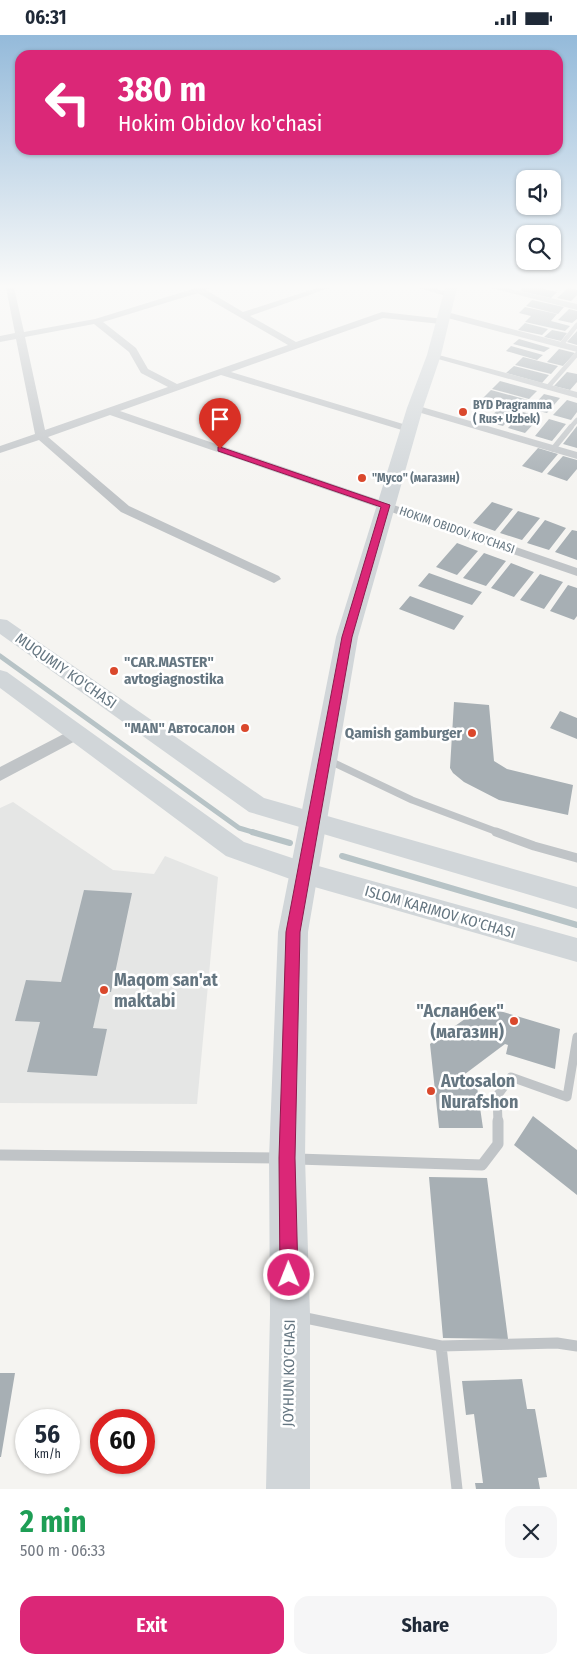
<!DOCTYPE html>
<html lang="en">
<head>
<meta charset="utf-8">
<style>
	:root { --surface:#fff; --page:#f6f6f7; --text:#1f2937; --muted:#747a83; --accent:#db2777 }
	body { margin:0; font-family:"Fira Sans Condensed",sans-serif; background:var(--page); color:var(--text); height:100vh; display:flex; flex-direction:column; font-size:19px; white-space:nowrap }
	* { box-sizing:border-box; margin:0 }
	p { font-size:16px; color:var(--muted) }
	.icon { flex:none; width:28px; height:28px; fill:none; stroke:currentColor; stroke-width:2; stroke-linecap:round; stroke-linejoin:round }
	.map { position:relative; height:1454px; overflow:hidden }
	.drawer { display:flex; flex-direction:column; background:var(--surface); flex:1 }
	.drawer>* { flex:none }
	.guide { position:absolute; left:15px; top:15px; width:548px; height:105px; border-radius:15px; box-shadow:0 1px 4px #0004; background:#db2777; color:#fff; overflow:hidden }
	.buttons { position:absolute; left:516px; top:135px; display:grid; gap:10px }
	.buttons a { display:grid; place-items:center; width:45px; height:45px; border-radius:10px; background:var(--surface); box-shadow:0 1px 4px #0004; font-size:25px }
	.speed { position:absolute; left:15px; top:1374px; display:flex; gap:10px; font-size:25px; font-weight:700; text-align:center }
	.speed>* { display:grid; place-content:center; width:65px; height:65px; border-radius:50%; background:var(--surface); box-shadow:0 1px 4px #0004; line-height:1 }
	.speed small { font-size:12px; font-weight:400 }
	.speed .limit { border:8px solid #d22; background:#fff; color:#111 }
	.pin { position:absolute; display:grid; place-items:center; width:42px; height:42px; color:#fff; margin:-51px -21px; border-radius:50% 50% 50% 0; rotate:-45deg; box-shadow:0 0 5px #0007 }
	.pin .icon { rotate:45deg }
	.me { position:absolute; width:55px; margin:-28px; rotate:359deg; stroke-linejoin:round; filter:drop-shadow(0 0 4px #0008) }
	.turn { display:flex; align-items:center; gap:18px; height:105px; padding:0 20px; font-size:22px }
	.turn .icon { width:65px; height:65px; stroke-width:2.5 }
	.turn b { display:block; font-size:35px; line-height:42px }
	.round { display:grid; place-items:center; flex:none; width:52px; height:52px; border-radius:15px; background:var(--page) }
	.head { display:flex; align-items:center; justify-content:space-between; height:85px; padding:0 20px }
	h1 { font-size:30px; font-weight:700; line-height:38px; color:#1e9e55 }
	.cta { display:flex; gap:10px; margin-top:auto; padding:10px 20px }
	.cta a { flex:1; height:58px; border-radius:15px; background:var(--accent); color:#fff; font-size:20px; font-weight:700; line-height:58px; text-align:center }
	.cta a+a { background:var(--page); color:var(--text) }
	.status { display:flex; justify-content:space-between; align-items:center; height:35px; padding:0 25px; background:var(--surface); direction:ltr }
	.status svg { height:14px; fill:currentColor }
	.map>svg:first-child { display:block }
	.built { fill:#e5e6e5 }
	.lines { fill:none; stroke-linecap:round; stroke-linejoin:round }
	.stream-far1 { stroke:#b7c3c6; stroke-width:5 }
	.stream { stroke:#b7c3c6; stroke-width:6 }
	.building { fill:#a7afb4 }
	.service-far4 { stroke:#c0c4c7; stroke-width:4.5 }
	.service-far3 { stroke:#c0c4c7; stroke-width:5.5 }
	.service-far2 { stroke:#c0c4c7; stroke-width:7 }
	.service-far1 { stroke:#c0c4c7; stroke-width:9 }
	.service { stroke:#c0c4c7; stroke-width:11 }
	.minor { fill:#c0c4c7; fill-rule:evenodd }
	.secondary { fill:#d1d6d9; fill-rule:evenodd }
	.primary { fill:#d1d6d9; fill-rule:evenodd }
	.route { fill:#db2777; stroke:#8e194d }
	.poi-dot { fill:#da482c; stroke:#fff; stroke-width:2 }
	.labels { text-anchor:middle; stroke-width:5; stroke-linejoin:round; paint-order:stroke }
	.far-poi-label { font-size:12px; font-weight:bold; fill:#657681; stroke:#fff; text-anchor:start }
	.far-street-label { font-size:12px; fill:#657681; stroke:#fff }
	.poi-label { font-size:15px; font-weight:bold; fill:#657681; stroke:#fff; text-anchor:end }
	.street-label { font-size:15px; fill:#657681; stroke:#fff }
	.near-poi-label { font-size:18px; font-weight:bold; fill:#657681; stroke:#fff; text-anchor:start }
</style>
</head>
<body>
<div class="status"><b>06:31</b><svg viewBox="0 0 49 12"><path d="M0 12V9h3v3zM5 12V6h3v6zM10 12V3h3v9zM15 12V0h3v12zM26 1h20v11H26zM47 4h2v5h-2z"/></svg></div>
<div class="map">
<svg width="577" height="1454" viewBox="0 0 577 1454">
	<rect width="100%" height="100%" fill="#f5f4f1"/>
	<path class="built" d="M13 767 113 835 154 839 165 821 218 842 197 1069 0 1068V773Z"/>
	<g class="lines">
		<path class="stream-far1" d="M0 621 239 793 256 798"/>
		<path class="stream" d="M252 797 290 808
			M342 821 577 890"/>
	</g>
	<path class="building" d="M523 253H538L557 257 551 263 520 256Z
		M568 253 577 255V260L571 266 557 263Z
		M532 265 564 272 558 279 526 271Z
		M525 272 557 279 551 286 570 291 565 296 525 287 531 281 519 278Z
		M569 274 577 276V284L572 288 558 285Z
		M525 288 548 294 542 300 518 295Z
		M552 295 567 298 561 306 544 302Z
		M577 296V310L567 307Z
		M519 304 550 313 544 317 513 309Z
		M511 311 543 320 537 325 506 316Z
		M559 314 575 318 563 331 547 327Z
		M523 322 558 331 551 339 515 330Z
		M514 331 549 340 542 348 506 338Z
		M567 337 577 339V347L570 355 554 351Z
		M500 346 537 356 529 364 492 354Z
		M491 355 528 365 520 373 483 363Z
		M544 359 560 363 547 378 530 374Z
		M567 365 577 368V377L571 385 553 380Z
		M501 371 517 376 503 391 486 387Z
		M523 377 540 382 525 398 508 393Z
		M549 384 566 389 552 406 535 401Z
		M577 391V413L563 409Z
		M538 413 558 419 542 438 522 431Z
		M563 421 577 425V434L567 446 547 439Z
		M492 467 513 474 495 496 473 488Z
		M518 476 540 483 522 505 500 498Z
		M545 485 566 493 549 515 527 508Z
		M572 495 577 496V525L555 517Z
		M457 508 478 516 457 540 436 532Z
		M484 518 506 526 486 551 463 543Z
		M511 528 534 537 514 562 491 553Z
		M429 538 482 557 472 570 418 551Z
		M540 539 563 547 544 574 520 565Z
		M568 550 577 553V581L574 585 550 576Z
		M410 561 464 581 454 595 399 574Z
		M454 667 489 670 494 726 507 734 573 750 568 780 499 765 464 747 453 738 450 733Z
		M560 676 577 683V704L550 693Z
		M84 855 132 858 111 957H101L93 993 107 994 97 1041 27 1037 40 987 15 986 26 945 61 947Z
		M483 971 560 994 555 1034 506 1019 508 1010 505 1009 465 1039 466 1045H476L483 1093H439L430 1009Z
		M533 1081 577 1115V1160L514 1110Z
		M429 1142 487 1143 508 1304 443 1303Z
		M0 1338H15L1 1422H0Z
		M522 1344 527 1374H535L547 1442 538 1443 540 1454H476L475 1448H483L474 1379 466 1380 462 1346Z"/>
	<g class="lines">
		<path class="service-far4" d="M561 310 577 290
			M548 352 577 319
			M570 393 577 385"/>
		<path class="service-far3" d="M553 414 571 392"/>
		<path class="service-far2" d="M328 725 412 765 500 798"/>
		<path class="service-far1" d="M496 797 534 811 577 823
			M498 1087 497 1061 511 1042 567 1062 577 1002"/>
		<path class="service" d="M0 1120 278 1123
			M297 1124 482 1130 498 1109V1086
			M301 1282 441 1311 457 1454
			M441 1311 557 1308 577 1311"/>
		<path class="minor" d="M6 253H14L24 297 95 284 196 253H209L206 255 243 277 317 253H329L250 281 296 307 382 277 444 284 445 286 441 289 383 283 231 337 413 392V396H405L221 340 120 376 577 533V541L110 380 48 402 129 471 279 541 281 544 274 548 121 477 39 405 0 418V411L35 399 16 304 0 307V301L15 298ZM198 258 288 310 177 349 148 334 136 313 103 287ZM94 289 129 317 141 338 168 352 45 395 25 302Z
			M419 253H434L453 259 449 262Z
			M491 253H506L577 269V275Z
			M443 276 577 311V317L440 281V277Z
			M431 318 577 357V363L431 322Z
			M415 370 577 417V424L411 375 410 373Z
			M77 692 83 694 85 698 83 702 0 746V732Z"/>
		<path class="secondary" d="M0 584 7 585 264 763 577 852V874L249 777 0 599Z
			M0 635 7 637 244 807 304 827 577 903V927L304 849 226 821 0 653Z"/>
		<path class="primary" d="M445 253H457L441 320 423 373 358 602 308 897 305 1123 310 1279V1454H266L270 1279 269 1123 278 897 336 602 407 373 427 320Z"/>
	</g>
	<linearGradient id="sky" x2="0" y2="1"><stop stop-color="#94bada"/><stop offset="0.55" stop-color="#fafaf9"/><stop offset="1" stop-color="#fafaf9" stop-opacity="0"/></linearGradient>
	<rect width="577" height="457" fill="url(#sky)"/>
	<path class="route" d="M220 412 390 470 352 602 300 897 295 1123 298 1240 295 1246 289 1249 283 1246 280 1240 279 1123 286 897 342 602 381 472 218 416V412Z"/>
	<g class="poi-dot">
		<circle cx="463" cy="377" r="5"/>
		<circle cx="362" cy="443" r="5"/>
		<circle cx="114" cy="636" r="5"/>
		<circle cx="245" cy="693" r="5"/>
		<circle cx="472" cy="698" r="5"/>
		<circle cx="104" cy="955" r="5"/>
		<circle cx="514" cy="986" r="5"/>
		<circle cx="431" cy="1056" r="5"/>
	</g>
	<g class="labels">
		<g class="far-poi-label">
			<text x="473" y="374">BYD Pragramma<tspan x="473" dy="14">( Rus+ Uzbek)</tspan></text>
			<text x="372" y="447">"Мусо" (магазин)</text>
		</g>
		<g class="far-street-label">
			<text transform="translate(457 495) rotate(19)" y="4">HOKIM OBIDOV KO'CHASI</text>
		</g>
		<g class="poi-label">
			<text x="124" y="632" text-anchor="start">"CAR.MASTER"<tspan x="124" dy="17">avtogiagnostika</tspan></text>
			<text x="235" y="698">"MAN" Автосалон</text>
			<text x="462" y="703">Qamish gamburger</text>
		</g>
		<g class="street-label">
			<text transform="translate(66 636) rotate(35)" y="5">MUQUMIY KO'CHASI</text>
			<text transform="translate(440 877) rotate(16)" y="5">ISLOM KARIMOV KO'CHASI</text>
			<text transform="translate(289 1338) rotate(-89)" y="5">JOYHUN KO'CHASI</text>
		</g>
		<g class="near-poi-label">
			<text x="114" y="951">Maqom san'at<tspan x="114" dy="21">maktabi</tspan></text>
			<text x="504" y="982" text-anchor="end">"Асланбек"<tspan x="504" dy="21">(магазин)</tspan></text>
			<text x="441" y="1052">Avtosalon<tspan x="441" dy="21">Nurafshon</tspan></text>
		</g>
	</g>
</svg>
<div class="buttons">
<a><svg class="icon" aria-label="sound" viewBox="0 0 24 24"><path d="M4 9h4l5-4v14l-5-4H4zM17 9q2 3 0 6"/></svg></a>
<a><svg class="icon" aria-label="search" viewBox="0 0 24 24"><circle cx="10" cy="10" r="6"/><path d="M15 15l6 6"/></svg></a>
</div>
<div class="speed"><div>56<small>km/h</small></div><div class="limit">60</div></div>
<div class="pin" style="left:220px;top:414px;background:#d93025"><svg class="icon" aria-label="arrive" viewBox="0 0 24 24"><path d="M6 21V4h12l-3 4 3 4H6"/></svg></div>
<svg class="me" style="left:289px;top:1240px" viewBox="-20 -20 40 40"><circle r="17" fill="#db2777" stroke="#fff" stroke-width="3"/><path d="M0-11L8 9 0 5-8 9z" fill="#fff"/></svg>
<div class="guide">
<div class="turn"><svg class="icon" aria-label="left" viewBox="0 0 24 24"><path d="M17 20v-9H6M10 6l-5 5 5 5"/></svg><div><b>380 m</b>Hokim Obidov ko'chasi</div></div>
</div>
</div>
<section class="drawer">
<div class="head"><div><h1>2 min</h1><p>500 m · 06:33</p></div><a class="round"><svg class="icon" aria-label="close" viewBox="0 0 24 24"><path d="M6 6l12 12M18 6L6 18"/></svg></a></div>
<div class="cta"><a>Exit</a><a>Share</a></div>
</section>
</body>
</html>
